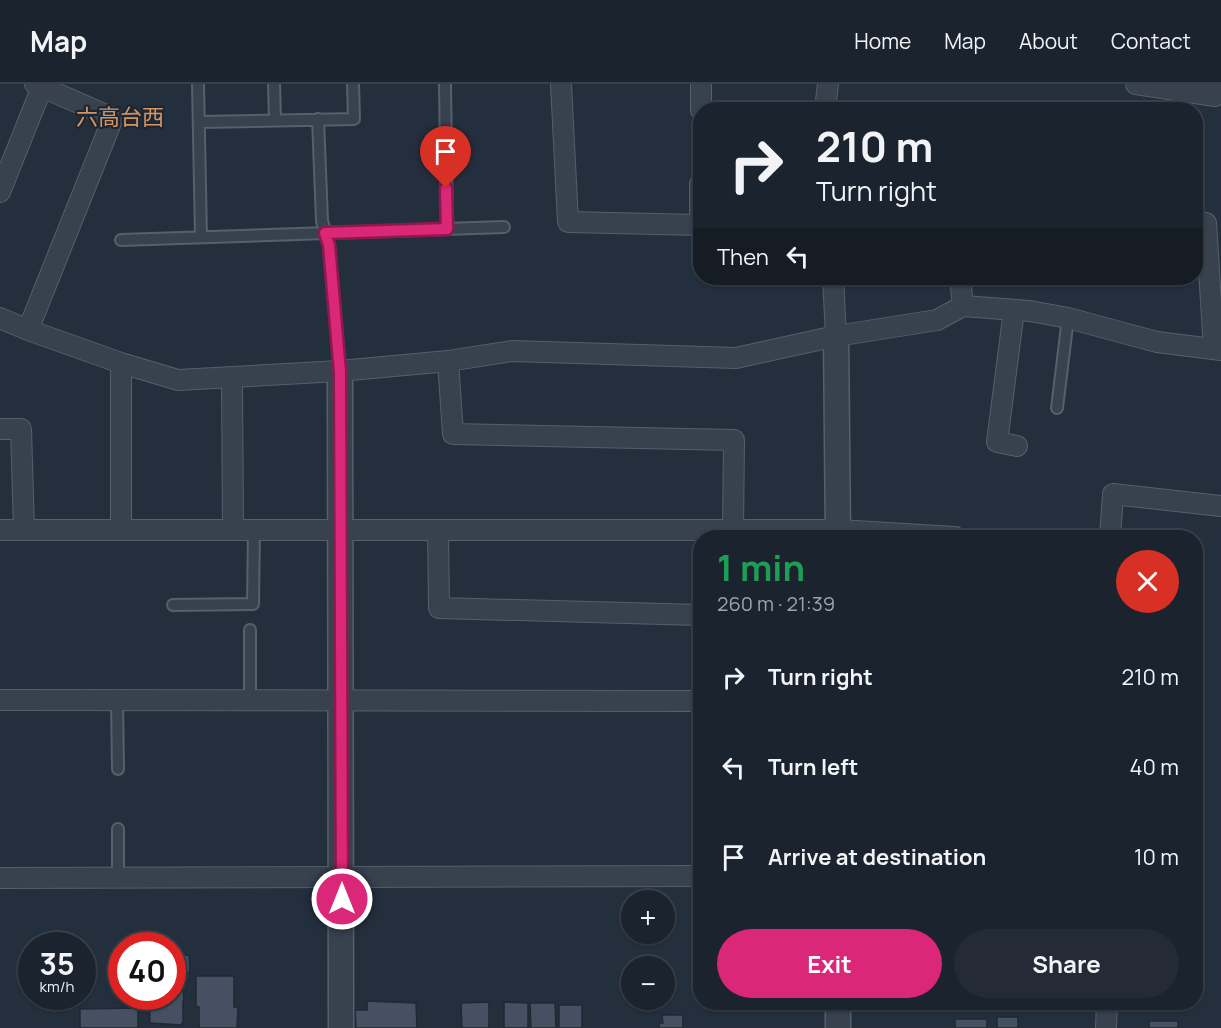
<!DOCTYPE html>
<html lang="en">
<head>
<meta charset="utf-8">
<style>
	:root { --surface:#1b232e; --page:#242b36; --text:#f1f3f6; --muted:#a0a4aa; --line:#39404a; --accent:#db2777 }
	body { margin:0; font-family:Manrope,"Noto Sans JP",sans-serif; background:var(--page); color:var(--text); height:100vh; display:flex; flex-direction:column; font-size:22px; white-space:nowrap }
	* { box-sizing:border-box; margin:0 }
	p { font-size:20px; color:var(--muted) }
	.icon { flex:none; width:33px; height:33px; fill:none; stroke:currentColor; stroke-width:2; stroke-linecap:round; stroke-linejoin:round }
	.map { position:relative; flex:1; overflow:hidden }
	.side { position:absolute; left:693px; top:446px; width:510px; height:480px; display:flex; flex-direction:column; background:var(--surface); border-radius:24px; box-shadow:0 2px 4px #0004,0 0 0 2px var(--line) }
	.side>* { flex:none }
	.top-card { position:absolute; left:693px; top:18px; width:510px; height:183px; border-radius:24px; box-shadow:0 2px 4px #0004,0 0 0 2px var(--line); background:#1b232e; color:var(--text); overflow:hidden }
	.fabs { position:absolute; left:621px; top:806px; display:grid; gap:12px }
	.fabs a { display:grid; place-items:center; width:54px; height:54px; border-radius:50%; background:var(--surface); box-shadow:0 2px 4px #0004,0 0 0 2px var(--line); font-size:30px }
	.speed { position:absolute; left:18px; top:848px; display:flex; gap:12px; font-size:30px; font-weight:700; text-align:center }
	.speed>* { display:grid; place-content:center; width:78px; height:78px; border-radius:50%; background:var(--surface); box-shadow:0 2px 4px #0004,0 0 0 2px var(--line); line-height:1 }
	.speed small { font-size:15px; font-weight:400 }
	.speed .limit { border:9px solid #d22; background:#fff; color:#111 }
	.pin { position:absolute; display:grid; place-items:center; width:51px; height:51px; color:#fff; margin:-62px -26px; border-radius:50% 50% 50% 0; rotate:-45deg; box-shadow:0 0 6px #0007 }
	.pin .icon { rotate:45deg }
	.me { position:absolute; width:66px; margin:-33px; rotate:0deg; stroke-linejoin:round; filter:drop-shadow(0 0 4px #0008) }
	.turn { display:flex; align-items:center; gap:21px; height:126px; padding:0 24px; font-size:27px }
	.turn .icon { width:78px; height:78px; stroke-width:2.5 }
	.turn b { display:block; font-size:42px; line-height:51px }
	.then { display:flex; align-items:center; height:57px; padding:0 24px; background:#0003; gap:12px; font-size:22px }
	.round { display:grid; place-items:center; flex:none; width:63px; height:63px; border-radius:32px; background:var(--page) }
	.overview { display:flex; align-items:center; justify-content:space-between; height:102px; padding:0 24px }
	h1 { font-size:36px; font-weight:700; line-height:45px; color:#1e9e55 }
	.cta { display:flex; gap:12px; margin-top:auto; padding:12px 24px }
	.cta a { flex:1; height:69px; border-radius:36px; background:var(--accent); color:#fff; font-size:24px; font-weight:700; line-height:69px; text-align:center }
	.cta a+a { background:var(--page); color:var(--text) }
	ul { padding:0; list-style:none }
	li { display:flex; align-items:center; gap:18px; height:90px; padding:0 24px }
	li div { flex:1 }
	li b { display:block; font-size:22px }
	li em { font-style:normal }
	header { display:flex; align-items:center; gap:36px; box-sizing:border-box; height:84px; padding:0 30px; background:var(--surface); border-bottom:2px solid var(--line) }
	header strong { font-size:28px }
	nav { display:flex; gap:33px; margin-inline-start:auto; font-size:21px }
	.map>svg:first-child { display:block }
	.building { fill:#455162; stroke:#1f2835; stroke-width:1.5 }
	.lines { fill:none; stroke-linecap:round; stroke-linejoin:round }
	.service-casing { stroke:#565f6c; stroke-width:14 }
	.minor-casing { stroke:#565f6c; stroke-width:22 }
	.tertiary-casing { stroke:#565f6c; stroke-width:27 }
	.service { stroke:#38414e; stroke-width:10 }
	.minor { stroke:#38414e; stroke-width:20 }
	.tertiary { stroke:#38414e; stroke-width:24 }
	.route-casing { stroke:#8e194d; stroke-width:15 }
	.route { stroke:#db2777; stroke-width:10 }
	.labels { text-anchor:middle; stroke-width:4.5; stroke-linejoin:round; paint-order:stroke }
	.neighbourhood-label { font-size:22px; fill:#d59563; stroke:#1d2633 }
</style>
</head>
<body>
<header>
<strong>Map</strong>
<nav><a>Home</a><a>Map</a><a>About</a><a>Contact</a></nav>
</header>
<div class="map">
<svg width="1221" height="944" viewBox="0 0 1221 944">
	<rect width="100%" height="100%" fill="#242f3e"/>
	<path class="building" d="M172 865H177L178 871H189L190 888 172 889Z
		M196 892H234V923H238L237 944H199V923H196Z
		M172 895H182L184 917H183V938L181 941 150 939 149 912H144H172Z
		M367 917 416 919 417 944H356L355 926H367Z
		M489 918V944H462L461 919Z
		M504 918 528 919V944H504Z
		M530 919H555L556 944H531Z
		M559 921H582V944H559Z
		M138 924V944H80V925Z
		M662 931H683V944H659V939H663Z
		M997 933H1018V944H997Z
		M955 935H987V944H955Z
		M1149 937H1178V944H1149Z"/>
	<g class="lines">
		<g class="service-casing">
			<path id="service" d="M198 0 201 153
				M274 0 275 36
				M445 0 447 145
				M318 35 322 137 329 161 340 287
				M199 38 354 35 353 0
				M121 156 504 143
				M1057 324 1068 234
				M173 521 253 520 254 446
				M117 615 118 685
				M250 615V546
				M118 745V792"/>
		</g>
		<g class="minor-casing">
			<path id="minor" d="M561 0 568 138 700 141V100
				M1136 0 1215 12V0
				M701 26V0
				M825 26 828 0
				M0 108 42 3
				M1196 137 1206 139 1214 265
				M833 194 836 252
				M960 194 963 222
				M1014 226 997 358 1017 362
				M0 234 28 246 121 279 178 296 340 287 448 277 512 267 736 274 836 252 937 236 963 222 1030 227 1068 234 1157 258 1221 266
				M28 246 113 34 35 0
				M448 277 453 350 734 356 733 446
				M232 294 233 446
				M0 345H21L24 446
				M0 446H838L955 453
				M121 446V279
				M438 446 439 524 700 531
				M1110 453 1113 410 1221 422
				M0 616 700 617
				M0 794 700 792
				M1106 944 1107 918"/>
		</g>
		<g class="tertiary-casing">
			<path id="tertiary" d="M836 252 838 453
				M340 287 341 944
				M838 944V918"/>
		</g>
		<use href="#service" class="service"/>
		<use href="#minor" class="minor"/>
		<use href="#tertiary" class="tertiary"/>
	</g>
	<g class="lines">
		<g class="route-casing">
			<path id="route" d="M342 815 340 288 329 161 325 149 447 145 446 104"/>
		</g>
		<use href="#route" class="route"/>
	</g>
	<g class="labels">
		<g class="neighbourhood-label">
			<text x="120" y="41">六高台西</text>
		</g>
	</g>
</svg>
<div class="fabs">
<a>+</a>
<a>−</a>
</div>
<div class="speed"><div>35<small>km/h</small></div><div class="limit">40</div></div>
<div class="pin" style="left:446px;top:104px;background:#d93025"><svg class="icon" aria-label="arrive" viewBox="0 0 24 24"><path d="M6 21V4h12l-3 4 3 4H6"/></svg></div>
<svg class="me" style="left:342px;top:815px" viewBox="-20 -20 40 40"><circle r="17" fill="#db2777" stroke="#fff" stroke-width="3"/><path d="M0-11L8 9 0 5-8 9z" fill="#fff"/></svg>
<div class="top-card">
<div class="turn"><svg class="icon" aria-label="right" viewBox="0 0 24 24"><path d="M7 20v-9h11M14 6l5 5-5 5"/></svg><div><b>210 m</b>Turn right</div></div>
<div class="then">Then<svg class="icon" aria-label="left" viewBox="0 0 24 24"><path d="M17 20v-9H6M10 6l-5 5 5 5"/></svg></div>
</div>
<section class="side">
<div class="overview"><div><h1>1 min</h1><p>260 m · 21:39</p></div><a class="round" style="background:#d93025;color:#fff"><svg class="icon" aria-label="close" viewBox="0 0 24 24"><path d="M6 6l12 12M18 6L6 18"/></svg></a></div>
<ul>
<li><svg class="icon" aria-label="right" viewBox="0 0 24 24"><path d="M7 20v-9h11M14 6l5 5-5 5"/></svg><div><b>Turn right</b></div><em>210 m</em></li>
<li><svg class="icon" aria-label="left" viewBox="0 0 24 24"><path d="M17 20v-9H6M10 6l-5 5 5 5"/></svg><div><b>Turn left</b></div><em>40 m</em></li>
<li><svg class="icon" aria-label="arrive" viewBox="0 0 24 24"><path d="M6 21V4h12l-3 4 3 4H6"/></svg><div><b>Arrive at destination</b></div><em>10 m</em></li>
</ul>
<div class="cta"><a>Exit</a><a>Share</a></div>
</section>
</div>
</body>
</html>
